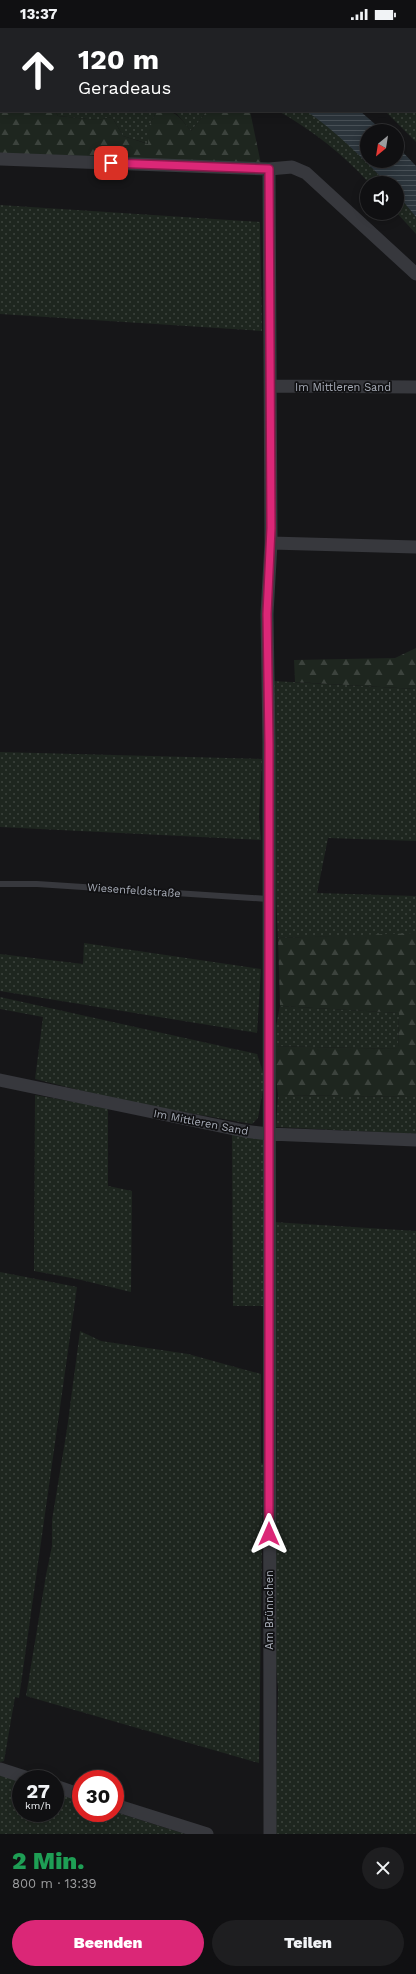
<!DOCTYPE html>
<html lang="de">
<head>
<meta charset="utf-8">
<style>
	:root { --surface:#101012; --page:#1e1e20; --text:#f1f3f6; --muted:#9c9d9f; --line:#303032; --accent:#db2777 }
	body { margin:0; font-family:"Work Sans",sans-serif; background:var(--page); color:var(--text); height:100vh; display:flex; flex-direction:column; font-size:15px; white-space:nowrap }
	* { box-sizing:border-box; margin:0 }
	p { font-size:13px; color:var(--muted) }
	.icon { flex:none; width:22px; height:22px; fill:none; stroke:currentColor; stroke-width:2; stroke-linecap:round; stroke-linejoin:round }
	.map { position:relative; height:1806px; overflow:hidden }
	.details { display:flex; flex-direction:column; background:var(--surface); flex:1 }
	.details>* { flex:none }
	.guide { position:absolute; left:0px; top:0px; width:416px; height:84px; box-shadow:0 2px 10px #0003,0 0 0 1px var(--line); background:#202124; color:#fff; overflow:hidden }
	.needle { width:26px; rotate:210deg }
	.fabs { position:absolute; left:360px; top:96px; display:grid; gap:8px }
	.fabs a { display:grid; place-items:center; width:44px; height:44px; border-radius:50%; background:var(--surface); box-shadow:0 2px 10px #0003,0 0 0 1px var(--line); font-size:20px }
	.speed { position:absolute; left:12px; top:1742px; display:flex; gap:8px; font-size:20px; font-weight:700; text-align:center }
	.speed>* { display:grid; place-content:center; width:52px; height:52px; border-radius:50%; background:var(--surface); box-shadow:0 2px 10px #0003,0 0 0 1px var(--line); line-height:1 }
	.speed small { font-size:10px; font-weight:400 }
	.speed .limit { border:6px solid #d22; background:#fff; color:#111 }
	.pin { position:absolute; display:grid; place-items:center; width:34px; height:34px; color:#fff; margin:-17px; border-radius:8px; box-shadow:0 2px 6px #0006 }
	.me { position:absolute; width:44px; margin:-22px; rotate:0deg; stroke-linejoin:round; filter:drop-shadow(0 0 3px #0008) }
	.turn { display:flex; align-items:center; gap:14px; height:84px; padding:0 12px; font-size:18px }
	.turn .icon { width:52px; height:52px; stroke-width:2.5 }
	.turn b { display:block; font-size:28px; line-height:34px }
	.round { display:grid; place-items:center; flex:none; width:42px; height:42px; border-radius:21px; background:var(--page) }
	.head { display:flex; align-items:center; justify-content:space-between; height:68px; padding:0 12px }
	h1 { font-size:24px; font-weight:800; line-height:30px; color:#1e9e55 }
	.button { display:flex; gap:8px; margin-top:auto; padding:8px 12px }
	.button a { flex:1; height:46px; border-radius:24px; background:var(--accent); color:#fff; font-size:16px; font-weight:800; line-height:46px; text-align:center }
	.button a+a { background:var(--page); color:var(--text) }
	.status { display:flex; justify-content:space-between; align-items:center; height:28px; padding:0 20px; background:var(--surface); direction:ltr }
	.status svg { height:11px; fill:currentColor }
	.map>svg:first-child { display:block }
	.grass { fill:url(#grass-dots) }
	.forest { fill:url(#forest-firs) }
	.water { fill:url(#water-rules) }
	.lines { fill:none; stroke-linecap:round; stroke-linejoin:round }
	.service { stroke:#37383d; stroke-width:6 }
	.minor { stroke:#37383d; stroke-width:13 }
	.route-casing { stroke:#8e194d; stroke-width:10 }
	.route { stroke:#db2777; stroke-width:7 }
	.labels { text-anchor:middle; stroke-width:3.5; stroke-linejoin:round; paint-order:stroke }
	.street-label { font-size:11px; fill:#a8adb8; stroke:#111113 }
</style>
</head>
<body>
<div class="status"><b>13:37</b><svg viewBox="0 0 49 12"><path d="M0 12V9h3v3zM5 12V6h3v6zM10 12V3h3v9zM15 12V0h3v12zM26 1h20v11H26zM47 4h2v5h-2z"/></svg></div>
<div class="map">
<svg width="416" height="1806" viewBox="0 0 416 1806">
	<defs>
		<pattern id="grass-dots" width="8" height="8" patternUnits="userSpaceOnUse"><rect width="8" height="8" fill="#1e261f"/><path d="M2 2h.1M6 6h.1" fill="none" stroke="#3c433d" stroke-width="1.8" stroke-linecap="round"/></pattern>
		<pattern id="forest-firs" width="22" height="20" patternUnits="userSpaceOnUse"><rect width="22" height="20" fill="#1e261f"/><path d="M5 1l3.5 6h-7zM16 11l3.5 6h-7z" fill="#3c433d"/></pattern>
		<pattern id="water-rules" width="6" height="5" patternUnits="userSpaceOnUse"><rect width="6" height="5" fill="#2c353c"/><path d="M0 2.5h6" fill="none" stroke="#485056"/></pattern>
	</defs>
	<rect width="100%" height="100%" fill="#161618"/>
	<path class="grass" d="M245 0H416V114L385 83H415V1Z
		M55 83H157L149 98V116L123 108 112 89 98 92 58 88Z
		M171 83H207L191 103 177 86Z
		M278 83C286 83 298 81 306 83 324 89 371 139 387 155H369C343 126 312 102 278 83Z
		M397 166 416 189V206L397 185Z
		M0 177 260 194 262 303 0 286Z
		M273 653 416 661V813L328 810 317 865 416 868V906L278 910 273 808Z
		M0 724 262 731 259 789 261 812 0 799Z
		M84 915 261 941 257 1005 0 963V926L83 936Z
		M0 969 257 1026 265 1050 258 1090 252 1096 126 1074 35 1051 43 989 0 981Z
		M280 978 399 985 398 1021 272 1018Z
		M35 1067 108 1080V1158L132 1163 131 1264 77 1251 34 1243Z
		M278 1067 416 1069V1106L276 1099Z
		M232 1106 265 1111 267 1278H233Z
		M273 1194 416 1203V1806H275L278 1660 275 1629 277 1406Z
		M0 1244 77 1259 19 1670 15 1669 4 1733 0 1734Z
		M80 1303 101 1313 188 1326 261 1346V1435L263 1436 259 1735 26 1668 46 1547 52 1518V1492L67 1401Z
		M0 1747 21 1753V1785H55V1764L81 1773V1785H115V1784L185 1806H0Z"/>
	<path class="forest" d="M0 36 1 83H55L58 88 98 92 112 89 123 108 148 116 149 98 157 83C178 83 178 88 191 103L207 83H250L261 136 0 127Z
		M416 620V661L295 654 294 632 395 630Z
		M416 905V1069L278 1067 272 1018 398 1021 399 985 280 978 278 910Z"/>
	<path class="water" d="M0 0H213L215 1H1L0 10Z
		M306 83H360L383 103H367V133H397V118L416 138V189L397 166V155H387C361 129 336 103 306 83Z"/>
	<g class="lines">
		<path class="service" d="M0 856H37L268 871"/>
		<path class="minor" d="M0 131 269 141 292 139 306 145 416 246
			M269 141 271 515 267 586 269 715 270 1806
			M271 358 416 359
			M271 515 416 519
			M0 1052 244 1103 269 1106 416 1112
			M0 1741 31 1751
			M55 1758 81 1767
			M115 1777 207 1806"/>
	</g>
	<g class="lines">
		<g class="route-casing">
			<path id="route" d="M111 135 269 141 271 500 267 586 269 716V1506"/>
		</g>
		<use href="#route" class="route"/>
	</g>
	<g class="labels">
		<g class="street-label">
			<text x="343" y="363">Im Mittleren Sand</text>
			<text transform="translate(134 862) rotate(4)" y="4">Wiesenfeldstraße</text>
			<text transform="translate(201 1094) rotate(11)" y="4">Im Mittleren Sand</text>
			<text transform="translate(269 1582) rotate(-90)" y="4">Am Brünnchen</text>
		</g>
	</g>
</svg>
<div class="fabs">
<a><svg class="needle" viewBox="-14 -14 28 28"><path d="M0-13l5 13h-10z" fill="#e53935"/><path d="M0 13l5-13h-10z" fill="#9c9d9f"/></svg></a>
<a><svg class="icon" aria-label="sound" viewBox="0 0 24 24"><path d="M4 9h4l5-4v14l-5-4H4zM17 9q2 3 0 6"/></svg></a>
</div>
<div class="speed"><div>27<small>km/h</small></div><div class="limit">30</div></div>
<div class="pin" style="left:111px;top:135px;background:#d93025"><svg class="icon" aria-label="arrive" viewBox="0 0 24 24"><path d="M6 21V4h12l-3 4 3 4H6"/></svg></div>
<svg class="me" style="left:269px;top:1506px" viewBox="-20 -20 40 40"><path d="M0-17L14 15 0 8-14 15z" fill="#db2777" stroke="#fff" stroke-width="4"/></svg>
<div class="guide">
<div class="turn"><svg class="icon" aria-label="ahead" viewBox="0 0 24 24"><path d="M12 20V5M6 11l6-6 6 6"/></svg><div><b>120 m</b>Geradeaus</div></div>
</div>
</div>
<section class="details">
<div class="head"><div><h1>2 Min.</h1><p>800 m · 13:39</p></div><a class="round"><svg class="icon" aria-label="close" viewBox="0 0 24 24"><path d="M6 6l12 12M18 6L6 18"/></svg></a></div>
<div class="button"><a>Beenden</a><a>Teilen</a></div>
</section>
</body>
</html>
